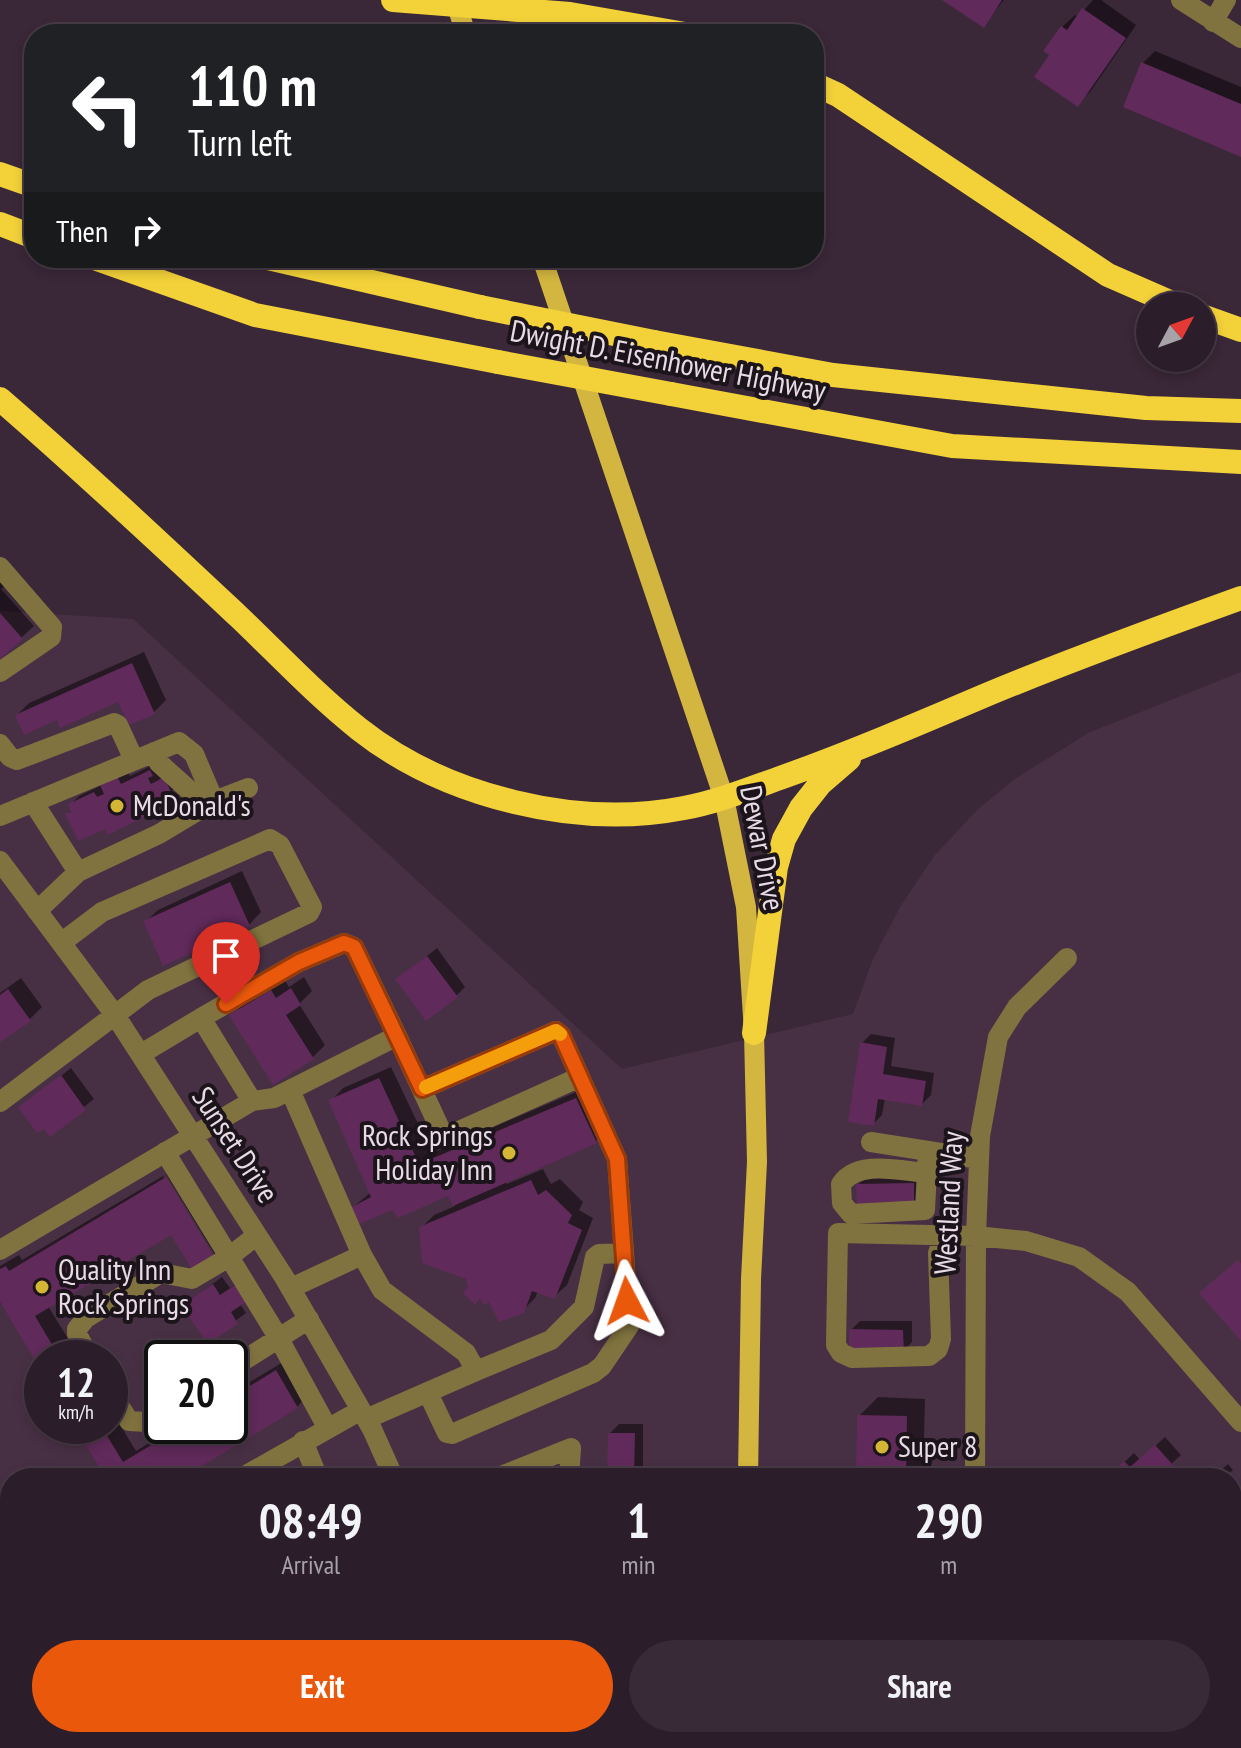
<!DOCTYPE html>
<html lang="en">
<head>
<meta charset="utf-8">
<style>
	:root { --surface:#2c1d2a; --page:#382a36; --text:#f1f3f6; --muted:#a6a2a8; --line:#483b47; --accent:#ea580c }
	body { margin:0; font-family:"PT Sans Narrow",sans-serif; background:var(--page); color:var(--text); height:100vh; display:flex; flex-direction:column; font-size:30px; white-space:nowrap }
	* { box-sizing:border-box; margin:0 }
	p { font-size:26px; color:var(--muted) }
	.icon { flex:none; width:44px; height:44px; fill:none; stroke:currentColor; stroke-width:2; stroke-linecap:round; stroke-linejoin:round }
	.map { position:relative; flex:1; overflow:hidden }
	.panel { position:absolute; left:0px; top:1468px; width:1242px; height:280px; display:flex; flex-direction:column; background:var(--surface); border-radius:32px 32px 0 0; box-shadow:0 4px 12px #0003,0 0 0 2px var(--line) }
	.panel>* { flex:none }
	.banner { position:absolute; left:24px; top:24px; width:800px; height:244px; border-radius:32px; box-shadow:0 4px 12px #0003,0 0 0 2px var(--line); background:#202124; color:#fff; overflow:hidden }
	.needle { width:52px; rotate:49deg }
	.tools { position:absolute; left:1136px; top:292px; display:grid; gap:16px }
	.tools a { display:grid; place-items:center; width:80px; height:80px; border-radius:50%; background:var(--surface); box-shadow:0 4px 12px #0003,0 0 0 2px var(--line); font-size:40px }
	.speed { position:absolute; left:24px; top:1340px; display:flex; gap:16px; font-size:40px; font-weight:700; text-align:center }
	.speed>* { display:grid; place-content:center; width:104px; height:104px; border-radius:50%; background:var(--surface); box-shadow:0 4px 12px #0003,0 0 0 2px var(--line); line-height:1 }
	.speed small { font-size:20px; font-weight:400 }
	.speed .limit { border:4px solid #111; border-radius:12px; background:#fff; color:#111 }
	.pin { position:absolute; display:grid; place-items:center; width:68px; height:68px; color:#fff; margin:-82px -34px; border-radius:50% 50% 50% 0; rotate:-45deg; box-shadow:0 0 8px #0007 }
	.pin .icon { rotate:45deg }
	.me { position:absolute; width:88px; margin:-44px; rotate:356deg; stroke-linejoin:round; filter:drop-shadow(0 0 6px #0008) }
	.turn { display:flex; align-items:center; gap:28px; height:168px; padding:0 32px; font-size:36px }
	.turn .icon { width:104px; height:104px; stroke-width:2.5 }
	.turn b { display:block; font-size:56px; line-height:68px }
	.then { display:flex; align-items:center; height:76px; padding:0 32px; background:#0003; gap:16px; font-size:30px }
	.eta { display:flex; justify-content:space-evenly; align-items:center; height:136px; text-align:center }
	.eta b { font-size:48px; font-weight:600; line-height:56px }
	.cta { display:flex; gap:16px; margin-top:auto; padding:16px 32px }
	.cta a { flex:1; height:92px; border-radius:48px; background:var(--accent); color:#fff; font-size:32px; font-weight:600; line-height:92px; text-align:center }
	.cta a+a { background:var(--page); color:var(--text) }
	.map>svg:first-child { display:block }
	.built { fill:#483044; fill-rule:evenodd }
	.shadow { fill:#0007 }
	.building { fill:#602a5a }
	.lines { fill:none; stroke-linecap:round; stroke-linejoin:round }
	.minor { stroke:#80733f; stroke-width:20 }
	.major { stroke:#d2b63f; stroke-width:20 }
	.highway { stroke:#f2d139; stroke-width:24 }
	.highway-bridge { stroke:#f2d139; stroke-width:24 }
	.route-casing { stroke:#983908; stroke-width:20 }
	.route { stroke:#ea580c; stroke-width:14 }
	.slow { stroke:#f59e0b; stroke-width:14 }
	.poi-dot { fill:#d3b635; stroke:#1c141b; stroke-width:3 }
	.labels { text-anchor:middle; stroke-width:8; stroke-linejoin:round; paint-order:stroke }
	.street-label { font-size:30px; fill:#e8dbe6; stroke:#1c141b }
	.poi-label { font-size:30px; fill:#e8dbe6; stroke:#1c141b; text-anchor:start }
</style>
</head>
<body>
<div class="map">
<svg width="1241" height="1748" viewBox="0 0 1241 1748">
	<rect width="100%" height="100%" fill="#3a2738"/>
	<path class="built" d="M0 611 133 619 622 1069 853 1014 873 959 900 907 935 855 978 809 1015 779 1088 733 1241 672V1748H167L162 1740 149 1748H60L54 1738H1232V1478H10V1662L0 1645ZM42 1358H110V1426H42ZM162 1358H230V1426H162Z"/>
	<path class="shadow" d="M946 0H1004L983 25Z
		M1093 0H1101L1136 25 1090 92 1077 104 1052 55 1046 51 1062 27 1075 15 1078 17Z
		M1155 51 1241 87V154L1143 63Z
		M0 569 10 581 1 589 34 626 0 657Z
		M144 652 166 700 154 712 119 699 58 718 17 715 29 703Z
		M159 762 180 783 172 791 174 796 165 805 106 826 67 815 72 810 70 805 79 796 102 785 124 764 130 776Z
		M242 871 261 912 249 925 145 922 158 910Z
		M437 948 465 987 456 996 398 979Z
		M304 977 312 991 299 1004 325 1045 313 1057 232 1016 244 1003 284 979 289 987Z
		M21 978 42 1007 29 1020 0 1040V993Z
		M871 1034 895 1038 891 1066 934 1073 931 1095 922 1104 885 1098 882 1115 873 1124 862 1043Z
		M391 1067 432 1153 588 1087 608 1129 596 1141 505 1181 507 1184 543 1169 551 1184 560 1179 583 1202 579 1210 593 1218 567 1285 554 1297 538 1291 535 1298 522 1311 490 1300 470 1287 467 1277 421 1228 434 1215 455 1206 449 1194 392 1208H352L371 1192 331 1101 343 1088Z
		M71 1068 94 1099 50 1134 21 1107Z
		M179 1167 226 1244 215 1255 166 1174Z
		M922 1175 923 1194 914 1204 858 1185 867 1176Z
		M163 1176 211 1256 171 1232 48 1306 80 1358H42V1368L0 1302V1266L19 1255 22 1260Z
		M248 1276 240 1304 246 1313 208 1341 184 1305 222 1277 230 1288Z
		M860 1321H912V1342L903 1351 851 1330Z
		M288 1359 309 1394 297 1407 178 1478H108L77 1426H110V1408L136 1451 177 1426H230V1394Z
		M878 1397 925 1399 923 1478H858L859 1416Z
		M619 1424H643V1478H609L610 1433Z
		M1165 1437 1181 1455 1156 1478H1107L1134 1453 1140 1460Z
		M1228 1464 1233 1470 1224 1478H1212Z
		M1232 1645 1241 1656V1748H1224L1215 1738H1232Z
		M313 1738H440L422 1748H299Z
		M1085 1738H1142L1147 1745 1144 1748H1094Z"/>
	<path class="building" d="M942 0H1002L984 28Z
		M1082 8 1126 38 1078 107 1034 77 1049 55 1043 51 1061 26 1067 30Z
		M1141 62 1241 104V157L1123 107Z
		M0 613 23 639 0 659Z
		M132 663 155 714 129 725 118 702 60 728 57 720 24 735 15 715Z
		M150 770 153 776 148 778 151 784 164 777 172 794 162 799 166 807 107 835 105 829 78 841 65 814 71 812 68 804 94 792 97 797 104 794 98 780 115 772 121 784Z
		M230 882 250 926 163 966 143 921Z
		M427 956 458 997 426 1021 395 979Z
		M291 988 301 1005 286 1015 314 1059 273 1085 229 1015 271 990 276 998Z
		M8 989 31 1021 0 1042V995Z
		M860 1042 887 1047 883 1074 926 1081 922 1106 878 1099 874 1126 848 1122Z
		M61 1075 86 1110 50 1137 44 1129 37 1133 18 1107Z
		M379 1078 419 1164 576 1098 597 1143 453 1206 448 1196 398 1218 392 1210 359 1224 350 1208 371 1197 328 1100Z
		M166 1177 215 1258 193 1271 171 1235 35 1316 60 1358H42V1372L0 1302V1269L6 1266 9 1271Z
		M531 1180 538 1195 546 1190 572 1215 568 1223 582 1230 555 1299 532 1291 524 1313 499 1322 489 1302 484 1305 480 1298 475 1305 463 1293 468 1287 466 1279 422 1263 419 1227Z
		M914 1183V1206L857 1207 856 1184Z
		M1238 1260 1241 1264V1341L1199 1293Z
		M238 1283 249 1300 231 1312 238 1324 207 1344 182 1305 213 1284 220 1295Z
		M849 1329 903 1330 904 1353H849Z
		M276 1370 298 1408 182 1478H106L74 1426H101L123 1462 183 1426H230V1398Z
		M857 1415 907 1416 906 1478H856Z
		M608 1433H635L634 1478H607Z
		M1155 1445 1173 1465 1159 1478H1105L1124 1461 1130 1467Z
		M1235 1673 1241 1681 1236 1688 1241 1694V1748H1221L1213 1738H1232V1675Z
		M322 1738H436L438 1742 427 1748H302Z
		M1083 1738H1126L1134 1748H1091Z"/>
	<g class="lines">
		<path class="minor" d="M1181 0 1241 38
			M1213 22 1226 0
			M0 567 52 627 51 637 0 672
			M0 744 10 757 17 760 114 723 118 725 134 760
			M154 752 159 763 190 791 199 810
			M214 801 248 788
			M33 802 78 872
			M0 816 179 742 194 754 214 801 159 834 78 872 37 911
			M0 861 115 1015 284 1277 372 1429 394 1478
			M201 1018 299 962 344 943 354 947 397 1036 274 1098 252 1101
			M397 1036 442 1133 448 1136 580 1077 561 1035 556 1031 422 1089
			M580 1077 617 1159 624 1253
			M290 1090 362 1255
			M0 1102 148 990 309 913 312 907 280 845 270 839 102 912 61 943
			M871 1142 979 1159
			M165 1152 278 1337 327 1427
			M927 1173C901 1171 858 1159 841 1184L842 1203 851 1214 925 1210 928 1151
			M944 1236 938 1253 941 1339 938 1349 929 1356 852 1358 841 1353 836 1345 838 1233 976 1236 1026 1241 1079 1257 1128 1292 1241 1422
			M0 1250 252 1101 201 1018 141 1054
			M291 1288 362 1255 382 1290 466 1353 476 1371 366 1419
			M90 1358 77 1334V1329L86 1318 161 1273 192 1279 229 1257 257 1235
			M230 1369 309 1319
			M110 1391 129 1421 147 1422 162 1412
			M428 1393 447 1433 452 1434 593 1373 602 1366 629 1326 624 1253 599 1254 595 1257 584 1307 551 1340 476 1371
			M303 1441 318 1478
			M241 1478 361 1410
			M496 1478 571 1448 569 1478
			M975 1478 976 1236 980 1136 998 1037 1017 1007 1067 958
			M0 1546 10 1553
			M513 1738 518 1748
			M839 1738 843 1748
			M896 1748 905 1738"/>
		<path class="major" d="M455 0 466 34
			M542 258 724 798 746 907 754 1033 757 1162 751 1279 748 1478
			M1232 1521 1241 1513
			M742 1748V1738
			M973 1748 984 1738"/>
		<path class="highway" d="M393 0 570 14 685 34
			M814 84 838 95 1108 275 1179 306
			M0 174 34 186
			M0 224 34 237
			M94 258 255 315 498 362
			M268 258 480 307
			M1202 316 1241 330
			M654 342 833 375 1146 408 1241 411
			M671 394 952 446 1241 462
			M0 399C81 469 160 543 238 616 278 654 316 695 359 729 445 797 577 829 684 808 717 802 749 789 780 778 850 753 918 724 986 695 1070 660 1155 629 1241 598
			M754 1033 776 867 784 839 801 808 820 784 849 759"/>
		<path class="highway-bridge" d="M480 307 654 342
			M498 362 671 394"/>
	</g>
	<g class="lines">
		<g class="route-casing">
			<path id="route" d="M226 1004 299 962 344 943 354 947 422 1089 556 1031 561 1035 617 1159 627 1301"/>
		</g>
		<use href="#route" class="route"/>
		<path class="slow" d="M426 1087 556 1031 560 1034"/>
	</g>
	<g class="poi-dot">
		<circle cx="117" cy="806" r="8"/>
		<circle cx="509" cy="1153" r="8"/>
		<circle cx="42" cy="1287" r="8"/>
		<circle cx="882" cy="1447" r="8"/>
	</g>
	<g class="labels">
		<g class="street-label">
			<text transform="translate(668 361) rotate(11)" y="10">Dwight D. Eisenhower Highway</text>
			<text transform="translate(762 848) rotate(79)" y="10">Dewar Drive</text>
			<text transform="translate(235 1145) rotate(57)" y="10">Sunset Drive</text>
			<text transform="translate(949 1203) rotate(-87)" y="10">Westland Way</text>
		</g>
		<g class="poi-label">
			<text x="133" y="816">McDonald's</text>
			<text x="493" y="1146" text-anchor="end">Rock Springs<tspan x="493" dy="34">Holiday Inn</tspan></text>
			<text x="58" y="1280">Quality Inn<tspan x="58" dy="34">Rock Springs</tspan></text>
			<text x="898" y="1457">Super 8</text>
		</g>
	</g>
</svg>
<div class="tools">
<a><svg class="needle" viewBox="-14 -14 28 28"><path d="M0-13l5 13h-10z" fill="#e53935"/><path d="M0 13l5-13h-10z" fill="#a6a2a8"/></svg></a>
</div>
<div class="speed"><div>12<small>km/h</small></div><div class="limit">20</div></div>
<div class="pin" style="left:226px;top:1004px;background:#d93025"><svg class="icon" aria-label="arrive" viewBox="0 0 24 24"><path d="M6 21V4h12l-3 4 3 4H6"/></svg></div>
<svg class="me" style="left:627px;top:1301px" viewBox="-20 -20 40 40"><path d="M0-17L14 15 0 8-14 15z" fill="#ea580c" stroke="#fff" stroke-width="4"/></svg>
<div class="banner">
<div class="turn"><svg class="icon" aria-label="left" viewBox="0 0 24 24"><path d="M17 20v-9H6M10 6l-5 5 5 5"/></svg><div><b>110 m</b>Turn left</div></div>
<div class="then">Then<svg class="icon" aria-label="right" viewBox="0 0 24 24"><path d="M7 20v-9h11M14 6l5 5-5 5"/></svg></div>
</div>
<section class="panel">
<div class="eta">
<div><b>08:49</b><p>Arrival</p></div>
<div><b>1</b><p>min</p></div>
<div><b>290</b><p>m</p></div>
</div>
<div class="cta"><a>Exit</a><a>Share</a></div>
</section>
</div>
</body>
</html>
